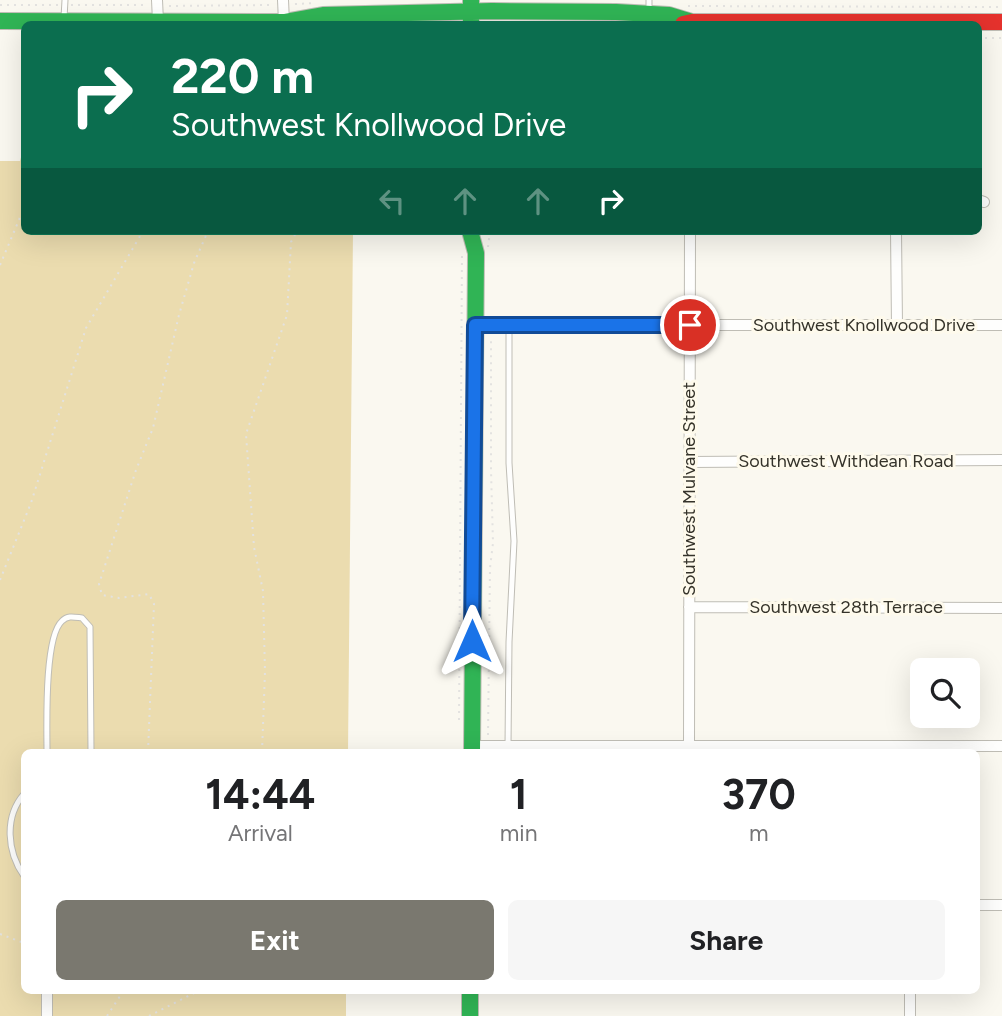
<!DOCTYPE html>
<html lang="en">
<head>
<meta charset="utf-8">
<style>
	:root { --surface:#fff; --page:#f6f6f6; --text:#202124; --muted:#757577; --accent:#7a786f }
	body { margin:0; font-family:Figtree,sans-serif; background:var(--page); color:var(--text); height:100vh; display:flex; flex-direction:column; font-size:26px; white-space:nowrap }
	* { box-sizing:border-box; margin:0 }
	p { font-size:23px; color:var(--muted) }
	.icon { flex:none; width:38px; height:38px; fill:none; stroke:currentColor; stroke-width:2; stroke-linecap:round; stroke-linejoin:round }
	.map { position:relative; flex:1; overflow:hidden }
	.side { position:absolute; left:21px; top:749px; width:959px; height:245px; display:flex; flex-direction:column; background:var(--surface); border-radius:10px; box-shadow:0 7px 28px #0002 }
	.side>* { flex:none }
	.hud { position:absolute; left:21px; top:21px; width:961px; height:214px; border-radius:10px; box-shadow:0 7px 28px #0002; background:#0b6e4f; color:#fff; overflow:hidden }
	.buttons { position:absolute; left:910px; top:658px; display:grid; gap:14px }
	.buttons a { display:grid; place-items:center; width:70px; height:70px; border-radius:10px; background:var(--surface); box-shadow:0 7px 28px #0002; font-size:35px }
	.pin { position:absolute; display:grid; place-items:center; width:60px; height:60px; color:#fff; margin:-30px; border:4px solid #fff; border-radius:50%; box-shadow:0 2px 7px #0007 }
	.me { position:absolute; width:77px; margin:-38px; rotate:0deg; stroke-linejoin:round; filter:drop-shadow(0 0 5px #0008) }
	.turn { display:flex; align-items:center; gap:24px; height:147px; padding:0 35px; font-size:32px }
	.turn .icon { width:91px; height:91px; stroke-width:2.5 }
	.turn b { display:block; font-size:49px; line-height:60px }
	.lanes { display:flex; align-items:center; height:66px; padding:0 35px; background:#0003; justify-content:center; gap:35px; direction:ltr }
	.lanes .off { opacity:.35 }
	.eta { display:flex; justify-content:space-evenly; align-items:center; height:119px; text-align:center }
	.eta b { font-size:42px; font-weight:700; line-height:49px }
	.cta { display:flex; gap:14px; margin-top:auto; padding:14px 35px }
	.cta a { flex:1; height:80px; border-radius:10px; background:var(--accent); color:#fff; font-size:28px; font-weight:700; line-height:80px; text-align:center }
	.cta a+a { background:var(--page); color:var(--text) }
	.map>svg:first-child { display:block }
	.green { fill:#ebdcaf }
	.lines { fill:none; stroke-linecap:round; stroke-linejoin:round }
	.lane-casing { stroke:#bfbdb5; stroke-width:7 }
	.street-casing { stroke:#bfbdb5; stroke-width:12 }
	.fast-casing { stroke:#bfbdb5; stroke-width:18 }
	.jam-casing { stroke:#bfbdb5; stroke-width:18 }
	.path { stroke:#e3e2e0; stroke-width:2; stroke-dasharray:2 5; stroke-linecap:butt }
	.lane { stroke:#fefefd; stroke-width:5 }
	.street { stroke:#fefefd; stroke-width:10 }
	.fast { stroke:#30b455; stroke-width:16 }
	.jam { stroke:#e5322d; stroke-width:16 }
	.route-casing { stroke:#114b97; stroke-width:18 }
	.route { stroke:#1a73e8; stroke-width:12 }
	.labels { text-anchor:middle; stroke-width:6; stroke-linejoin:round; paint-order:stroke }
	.street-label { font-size:18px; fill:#35332a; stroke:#fefaec }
</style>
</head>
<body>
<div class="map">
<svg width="1002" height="1016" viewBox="0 0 1002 1016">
	<rect width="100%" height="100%" fill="#faf8f0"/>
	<path class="green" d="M24 146V231H353L348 752H24V990L346 991V1016H0V161H20Z"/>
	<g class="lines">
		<g class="lane-casing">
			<path id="lane" d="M649 0V11
				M64 18 65 0
				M508 746 509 642 514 541 509 463V326
				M47 752C47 727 44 637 62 621 68 615 74 617 82 618L90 627 91 752
				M24 794C4 817 7 852 24 876"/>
		</g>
		<g class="street-casing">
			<path id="street" d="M157 0 158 21
				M283 0 284 22
				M978 200 984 202
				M896 231 897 325
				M475 325H1002
				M690 462 1002 460
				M689 607 1002 608
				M472 746H1002
				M689 747 690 231
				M976 905H1002
				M47 990V1016
				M910 1016V990"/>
		</g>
		<g class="fast-casing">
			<path id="fast" d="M471 0V24
				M0 21 284 22 323 15 492 11 616 12 669 15 692 22
				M470 231 476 253 472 752
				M470 990V1016"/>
		</g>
		<g class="jam-casing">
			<path id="jam" d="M683 24 692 22H1002"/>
		</g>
		<path class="path" d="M295 4 314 3
			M0 5H58
			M71 5H146
			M169 6 272 5
			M688 6 1002 7
			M978 38H1002
			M488 247 490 231
			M0 265 24 208
			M0 580 31 503 86 328 143 231
			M459 720 462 253
			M488 735 490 568 493 543 491 470V337
			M148 752 154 604 149 594 119 598 102 595 99 584 136 470 153 428 179 315 194 263 208 231
			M262 752 265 672 263 591 254 547 246 434 287 315 291 242 297 231
			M0 934 24 943
			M107 1016 124 990
			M149 1016 200 990"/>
		<use href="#lane" class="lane"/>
		<use href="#street" class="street"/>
		<use href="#fast" class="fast"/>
		<use href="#jam" class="jam"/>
	</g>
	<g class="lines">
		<g class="route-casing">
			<path id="route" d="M472 641 475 325H690"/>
		</g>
		<use href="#route" class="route"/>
	</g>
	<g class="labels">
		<g class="street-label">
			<text x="864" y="331">Southwest Knollwood Drive</text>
			<text x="846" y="467">Southwest Withdean Road</text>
			<text transform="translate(689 489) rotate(-90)" y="6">Southwest Mulvane Street</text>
			<text x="846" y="613">Southwest 28th Terrace</text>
		</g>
	</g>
</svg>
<div class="buttons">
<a><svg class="icon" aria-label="search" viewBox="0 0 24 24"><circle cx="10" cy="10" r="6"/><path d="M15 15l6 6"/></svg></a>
</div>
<div class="pin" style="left:690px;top:325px;background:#d93025"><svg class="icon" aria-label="arrive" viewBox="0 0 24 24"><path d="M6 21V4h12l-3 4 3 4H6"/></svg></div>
<svg class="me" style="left:472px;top:641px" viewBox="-20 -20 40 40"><path d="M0-17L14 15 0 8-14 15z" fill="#1a73e8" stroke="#fff" stroke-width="4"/></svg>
<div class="hud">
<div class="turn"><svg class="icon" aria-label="right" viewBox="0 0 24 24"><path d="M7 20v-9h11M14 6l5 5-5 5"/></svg><div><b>220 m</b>Southwest Knollwood Drive</div></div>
<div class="lanes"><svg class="icon off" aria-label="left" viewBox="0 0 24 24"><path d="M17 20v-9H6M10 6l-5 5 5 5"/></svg><svg class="icon off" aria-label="ahead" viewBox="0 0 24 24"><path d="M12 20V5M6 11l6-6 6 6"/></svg><svg class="icon off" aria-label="ahead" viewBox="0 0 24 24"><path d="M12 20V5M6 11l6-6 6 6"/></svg><svg class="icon" aria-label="right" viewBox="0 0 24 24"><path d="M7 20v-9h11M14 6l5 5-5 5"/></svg></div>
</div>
<section class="side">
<div class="eta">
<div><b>14:44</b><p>Arrival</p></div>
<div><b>1</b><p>min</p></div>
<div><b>370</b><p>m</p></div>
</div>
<div class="cta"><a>Exit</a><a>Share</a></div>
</section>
</div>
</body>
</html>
